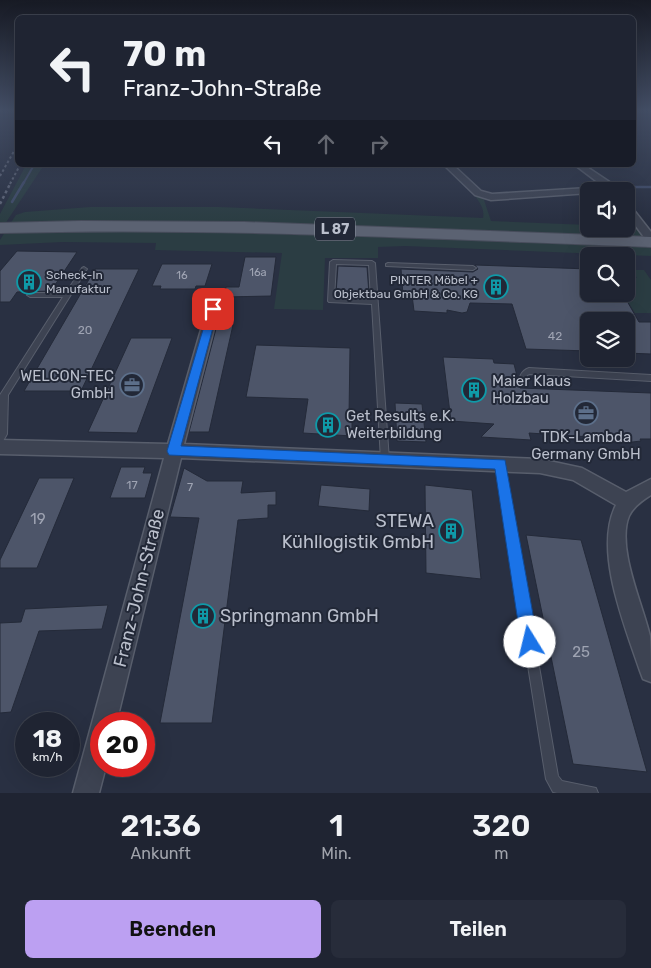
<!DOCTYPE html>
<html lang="de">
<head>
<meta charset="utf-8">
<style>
	:root { --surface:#1f2432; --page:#272c3a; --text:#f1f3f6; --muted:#a1a4ac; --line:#3c414d; --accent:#bca0f2 }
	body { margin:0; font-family:Rubik,sans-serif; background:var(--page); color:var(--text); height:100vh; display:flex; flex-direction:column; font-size:19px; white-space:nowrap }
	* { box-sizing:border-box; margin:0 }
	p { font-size:16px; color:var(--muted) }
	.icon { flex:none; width:28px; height:28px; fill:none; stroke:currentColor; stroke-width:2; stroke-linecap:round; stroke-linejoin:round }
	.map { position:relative; height:793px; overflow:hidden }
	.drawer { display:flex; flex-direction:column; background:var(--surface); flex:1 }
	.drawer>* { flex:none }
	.hud { position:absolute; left:15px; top:15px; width:621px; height:152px; border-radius:8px; box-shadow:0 5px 20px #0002,0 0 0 1px var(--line); background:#1f2432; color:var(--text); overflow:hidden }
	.buttons { position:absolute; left:580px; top:182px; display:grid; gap:10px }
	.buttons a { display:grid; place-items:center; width:55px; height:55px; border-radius:8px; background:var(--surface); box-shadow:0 5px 20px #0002,0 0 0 1px var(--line); font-size:25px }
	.speed { position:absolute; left:15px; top:712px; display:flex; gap:10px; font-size:25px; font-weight:700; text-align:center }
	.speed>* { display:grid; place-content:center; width:65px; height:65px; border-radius:50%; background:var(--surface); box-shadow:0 5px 20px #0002,0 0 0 1px var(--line); line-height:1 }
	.speed small { font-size:12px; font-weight:400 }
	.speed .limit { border:8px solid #d22; background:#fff; color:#111 }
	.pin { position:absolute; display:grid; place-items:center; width:42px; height:42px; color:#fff; margin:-21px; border-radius:10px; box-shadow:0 2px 8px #0006 }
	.me { position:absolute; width:55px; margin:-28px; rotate:351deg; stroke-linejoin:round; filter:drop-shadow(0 0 4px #0008) }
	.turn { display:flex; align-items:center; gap:18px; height:105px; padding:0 25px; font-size:22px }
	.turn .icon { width:65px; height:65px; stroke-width:2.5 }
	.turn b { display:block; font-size:35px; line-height:42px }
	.lanes { display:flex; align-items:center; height:48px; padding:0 25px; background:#0003; justify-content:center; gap:25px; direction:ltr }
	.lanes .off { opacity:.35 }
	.eta { display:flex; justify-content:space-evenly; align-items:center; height:85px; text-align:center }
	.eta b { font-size:30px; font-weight:600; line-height:35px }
	.cta { display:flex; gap:10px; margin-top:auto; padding:10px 25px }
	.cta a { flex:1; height:58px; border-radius:8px; background:var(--accent); color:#111; font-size:20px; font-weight:600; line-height:58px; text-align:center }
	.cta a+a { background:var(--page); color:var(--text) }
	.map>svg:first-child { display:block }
	.green { fill:#2b3d43 }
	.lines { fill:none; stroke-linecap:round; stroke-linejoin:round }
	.stream-far1 { stroke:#404c6a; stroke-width:2 }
	.stream { stroke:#404c6a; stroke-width:2.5 }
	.building { fill:#4d5569; stroke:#242a39 }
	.lane-casing { stroke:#585e6c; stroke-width:2 }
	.street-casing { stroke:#585e6c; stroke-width:3 }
	.primary-casing { stroke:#474c5b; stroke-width:2 }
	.lane { fill:#3d4352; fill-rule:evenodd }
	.street { fill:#3d4352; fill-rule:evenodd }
	.primary { fill:#5b6272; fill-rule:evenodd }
	.rail-far1 { stroke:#5f6678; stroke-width:2; stroke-dasharray:2.5 2.5; stroke-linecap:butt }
	.rail { stroke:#5f6678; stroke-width:2.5; stroke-dasharray:3 3; stroke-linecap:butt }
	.route { fill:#1a73e8; stroke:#114b97 }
	.labels { text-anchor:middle; stroke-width:4; stroke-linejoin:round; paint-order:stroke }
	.far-number-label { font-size:11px; fill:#9fa4b3 }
	.far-poi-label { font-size:12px; fill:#babfcc; stroke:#222837; text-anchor:start }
	.number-label { font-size:12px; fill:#9fa4b3 }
	.shield { fill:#222837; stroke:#8c929f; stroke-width:1 }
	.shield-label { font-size:14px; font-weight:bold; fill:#babfcc }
	.poi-label { font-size:15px; fill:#babfcc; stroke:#222837; text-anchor:start }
	.near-number-label { font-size:15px; fill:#9fa4b3 }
	.near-poi-label { font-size:18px; fill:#babfcc; stroke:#222837; text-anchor:end }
	.near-street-label { font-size:18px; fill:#babfcc; stroke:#222837 }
</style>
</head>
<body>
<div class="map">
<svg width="651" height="793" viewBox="0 0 651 793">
	<rect width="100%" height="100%" fill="#293042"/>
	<path class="green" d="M26 165H44L5 224 0 225V214Z
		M466 185 483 197 491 221 589 225V229L639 227 646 237 10 224 16 215 25 212 90 207H219L483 218C486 206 473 194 466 185Z
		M230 229 651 245V256L405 246 378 247V258H325L323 310 274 309 282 253 155 250 156 243 62 242 0 245V240L5 232Z
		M631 270H644L651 280V313H635L623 294H626V278H637Z"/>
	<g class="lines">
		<path class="stream-far1" d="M23 184 34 165"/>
		<path class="stream" d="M615 187H651
			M12 202 24 182"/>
	</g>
	<path class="building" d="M17 251 77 252 51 291 17 292 10 302H0V271Z
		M245 257H276L271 296 224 297 226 287H239Z
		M162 264H212L205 286H196L195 289H160L161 286H152Z
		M475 265 589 269V294H623L639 322H651V354L626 353V321H589V351L526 349 512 304 470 303 467 312 462 313 447 310V313L414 311 412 295H403L401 269 473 272 478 269Z
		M338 266 367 267 369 294 336 293Z
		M95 269H139L81 391H24Z
		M217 325H233L209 432H189Z
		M131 338H172L137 433 88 432Z
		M256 345 350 348 349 416H352V436L303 433 308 399 246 397Z
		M443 357 493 359 494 363 514 364 520 388 651 393V439H640L641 441 624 443 622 439 529 433 531 440 481 437 494 424 451 421Z
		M395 403 422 404 426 442 397 441Z
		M121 467H145L143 473H152L145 498H110Z
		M184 468 207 481H243L241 493 276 491V505H268V518L238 520 212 723H160L199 518 170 517Z
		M39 478H74L37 568H0V560Z
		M321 485 370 489 369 511 318 506Z
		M425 485 472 490 481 579 426 573Z
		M526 535 581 540 647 772 573 764Z
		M108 605 102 629 39 631 11 712 0 713V623L21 622 25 609Z"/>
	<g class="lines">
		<g class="lane-casing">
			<path id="lane" d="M333 260 372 261 375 263 389 460 388 463 385 464 382 463 381 460 372 304 329 302 328 301 330 262ZM336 264 369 265 371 300 334 299Z
				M388 263 473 266 476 268 473 270 386 266V264Z
				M84 267 87 269 8 395 7 434 3 441 0 442V395L63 297H30L27 295 30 293H66L82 268Z
				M529 368 651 375V381L530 374 527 375 526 386H520C518 378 521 371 529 368Z
				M500 460 503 461 504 464 558 776 562 781 596 788 598 793H557L553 792 546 779 496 464 497 461Z"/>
		</g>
		<g class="street-casing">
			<path id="street" d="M444 165H453L481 191 492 194 604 187 575 165H584L617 187 620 191H589V193L491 200 475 195Z
				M626 203 629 204 651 232V242L647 241 626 213Z
				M213 305 219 309 184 444 540 459 582 468 626 492 651 479V495C643 500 633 507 629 516 616 547 643 605 650 636 651 650 651 668 651 682L643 679 640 671C625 626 593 550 616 505L573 480 540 473 181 458 116 724H101V766H106L99 793H73L164 458 0 454V440L168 444 207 309Z"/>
		</g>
		<g class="primary-casing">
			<path id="primary" d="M81 221 244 222 651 237V247C434 239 217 227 0 233V223Z"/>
		</g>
		<use href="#lane" class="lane"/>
		<use href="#street" class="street"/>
		<use href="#primary" class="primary"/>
		<path class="rail-far1" d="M0 176 18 144
			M10 184 20 165"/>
		<path class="rail" d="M0 204 11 182"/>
	</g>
	<linearGradient id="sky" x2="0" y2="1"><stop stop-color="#171a24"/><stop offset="0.5" stop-color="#434e65"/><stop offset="1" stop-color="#434e65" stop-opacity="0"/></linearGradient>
	<rect width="651" height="220" fill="url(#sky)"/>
	<path class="route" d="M210 306H217L218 309 181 446 505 460 538 642 535 647 530 650 524 647 521 642 495 469 169 455 167 451Z"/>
	<defs>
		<g id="building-ring" transform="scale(1.25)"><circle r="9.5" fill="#222837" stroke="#0f9aa8" stroke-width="1.5"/><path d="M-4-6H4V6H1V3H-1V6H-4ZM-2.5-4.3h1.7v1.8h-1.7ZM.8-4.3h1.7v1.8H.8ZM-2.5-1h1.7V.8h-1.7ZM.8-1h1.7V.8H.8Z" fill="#0f9aa8"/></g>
		<g id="office-ring" transform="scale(1.25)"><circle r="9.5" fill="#222837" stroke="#5c6f8a" stroke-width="1.5"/><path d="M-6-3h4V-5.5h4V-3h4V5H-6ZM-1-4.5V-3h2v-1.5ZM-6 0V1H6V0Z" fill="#5c6f8a"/></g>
	</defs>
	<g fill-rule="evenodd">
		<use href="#building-ring" x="29" y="282"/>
		<use href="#building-ring" x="496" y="287"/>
		<use href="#office-ring" x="132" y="385"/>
		<use href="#building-ring" x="474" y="390"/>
		<use href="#office-ring" x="586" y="413"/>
		<use href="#building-ring" x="328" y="425"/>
		<use href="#building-ring" x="451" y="531"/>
		<use href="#building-ring" x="203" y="616"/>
	</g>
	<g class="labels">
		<g class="far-number-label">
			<text x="258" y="276">16a</text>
			<text x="182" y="279">16</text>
		</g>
		<g class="far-poi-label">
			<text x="46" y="279">Scheck-In<tspan x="46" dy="14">Manufaktur</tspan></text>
			<text x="478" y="284" text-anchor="end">PINTER Möbel +<tspan x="478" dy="14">Objektbau GmbH &amp; Co. KG</tspan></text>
		</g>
		<g class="number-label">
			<text x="85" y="334">20</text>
			<text x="555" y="340">42</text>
			<text x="132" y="489">17</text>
			<text x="190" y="491">7</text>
		</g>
		<rect class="shield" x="315" y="217.5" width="40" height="23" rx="4"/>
		<g class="shield-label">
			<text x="335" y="234">L 87</text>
		</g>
		<g class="poi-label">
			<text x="114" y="381" text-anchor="end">WELCON-TEC<tspan x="114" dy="17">GmbH</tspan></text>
			<text x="492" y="386">Maier Klaus<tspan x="492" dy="17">Holzbau</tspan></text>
			<text x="346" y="421">Get Results e.K.<tspan x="346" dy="17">Weiterbildung</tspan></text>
			<text x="586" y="442" text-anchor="middle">TDK-Lambda<tspan x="586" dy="17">Germany GmbH</tspan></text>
		</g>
		<g class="near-number-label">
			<text x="38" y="524">19</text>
			<text x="581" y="657">25</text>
		</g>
		<g class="near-poi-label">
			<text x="434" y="527">STEWA<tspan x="434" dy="21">Kühllogistik GmbH</tspan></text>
			<text x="220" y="622" text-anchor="start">Springmann GmbH</text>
		</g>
		<g class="near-street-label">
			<text transform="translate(139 588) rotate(-76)" y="6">Franz-John-Straße</text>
		</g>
	</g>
</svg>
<div class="buttons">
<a><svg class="icon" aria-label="sound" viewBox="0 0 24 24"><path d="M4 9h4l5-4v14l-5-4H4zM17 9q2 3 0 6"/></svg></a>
<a><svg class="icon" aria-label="search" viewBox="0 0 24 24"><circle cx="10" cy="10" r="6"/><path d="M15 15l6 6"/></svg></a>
<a><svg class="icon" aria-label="layers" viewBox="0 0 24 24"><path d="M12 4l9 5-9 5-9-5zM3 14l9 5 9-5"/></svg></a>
</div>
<div class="speed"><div>18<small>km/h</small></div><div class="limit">20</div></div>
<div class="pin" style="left:213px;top:309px;background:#d93025"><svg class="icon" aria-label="arrive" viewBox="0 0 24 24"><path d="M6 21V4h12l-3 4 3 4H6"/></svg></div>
<svg class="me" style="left:530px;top:642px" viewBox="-20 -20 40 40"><circle r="19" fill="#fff"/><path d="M0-13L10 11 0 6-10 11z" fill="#1a73e8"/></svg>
<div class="hud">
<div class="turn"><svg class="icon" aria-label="left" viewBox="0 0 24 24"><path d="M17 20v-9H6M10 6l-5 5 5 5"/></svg><div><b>70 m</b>Franz-John-Straße</div></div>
<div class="lanes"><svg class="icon" aria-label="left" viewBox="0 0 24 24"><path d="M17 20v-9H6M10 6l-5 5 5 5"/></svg><svg class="icon off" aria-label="ahead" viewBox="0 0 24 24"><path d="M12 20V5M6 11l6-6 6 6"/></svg><svg class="icon off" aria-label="right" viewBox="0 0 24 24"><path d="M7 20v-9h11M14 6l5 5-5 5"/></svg></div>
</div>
</div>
<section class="drawer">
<div class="eta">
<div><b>21:36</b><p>Ankunft</p></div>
<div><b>1</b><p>Min.</p></div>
<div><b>320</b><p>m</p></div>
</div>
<div class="cta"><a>Beenden</a><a>Teilen</a></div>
</section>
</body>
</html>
